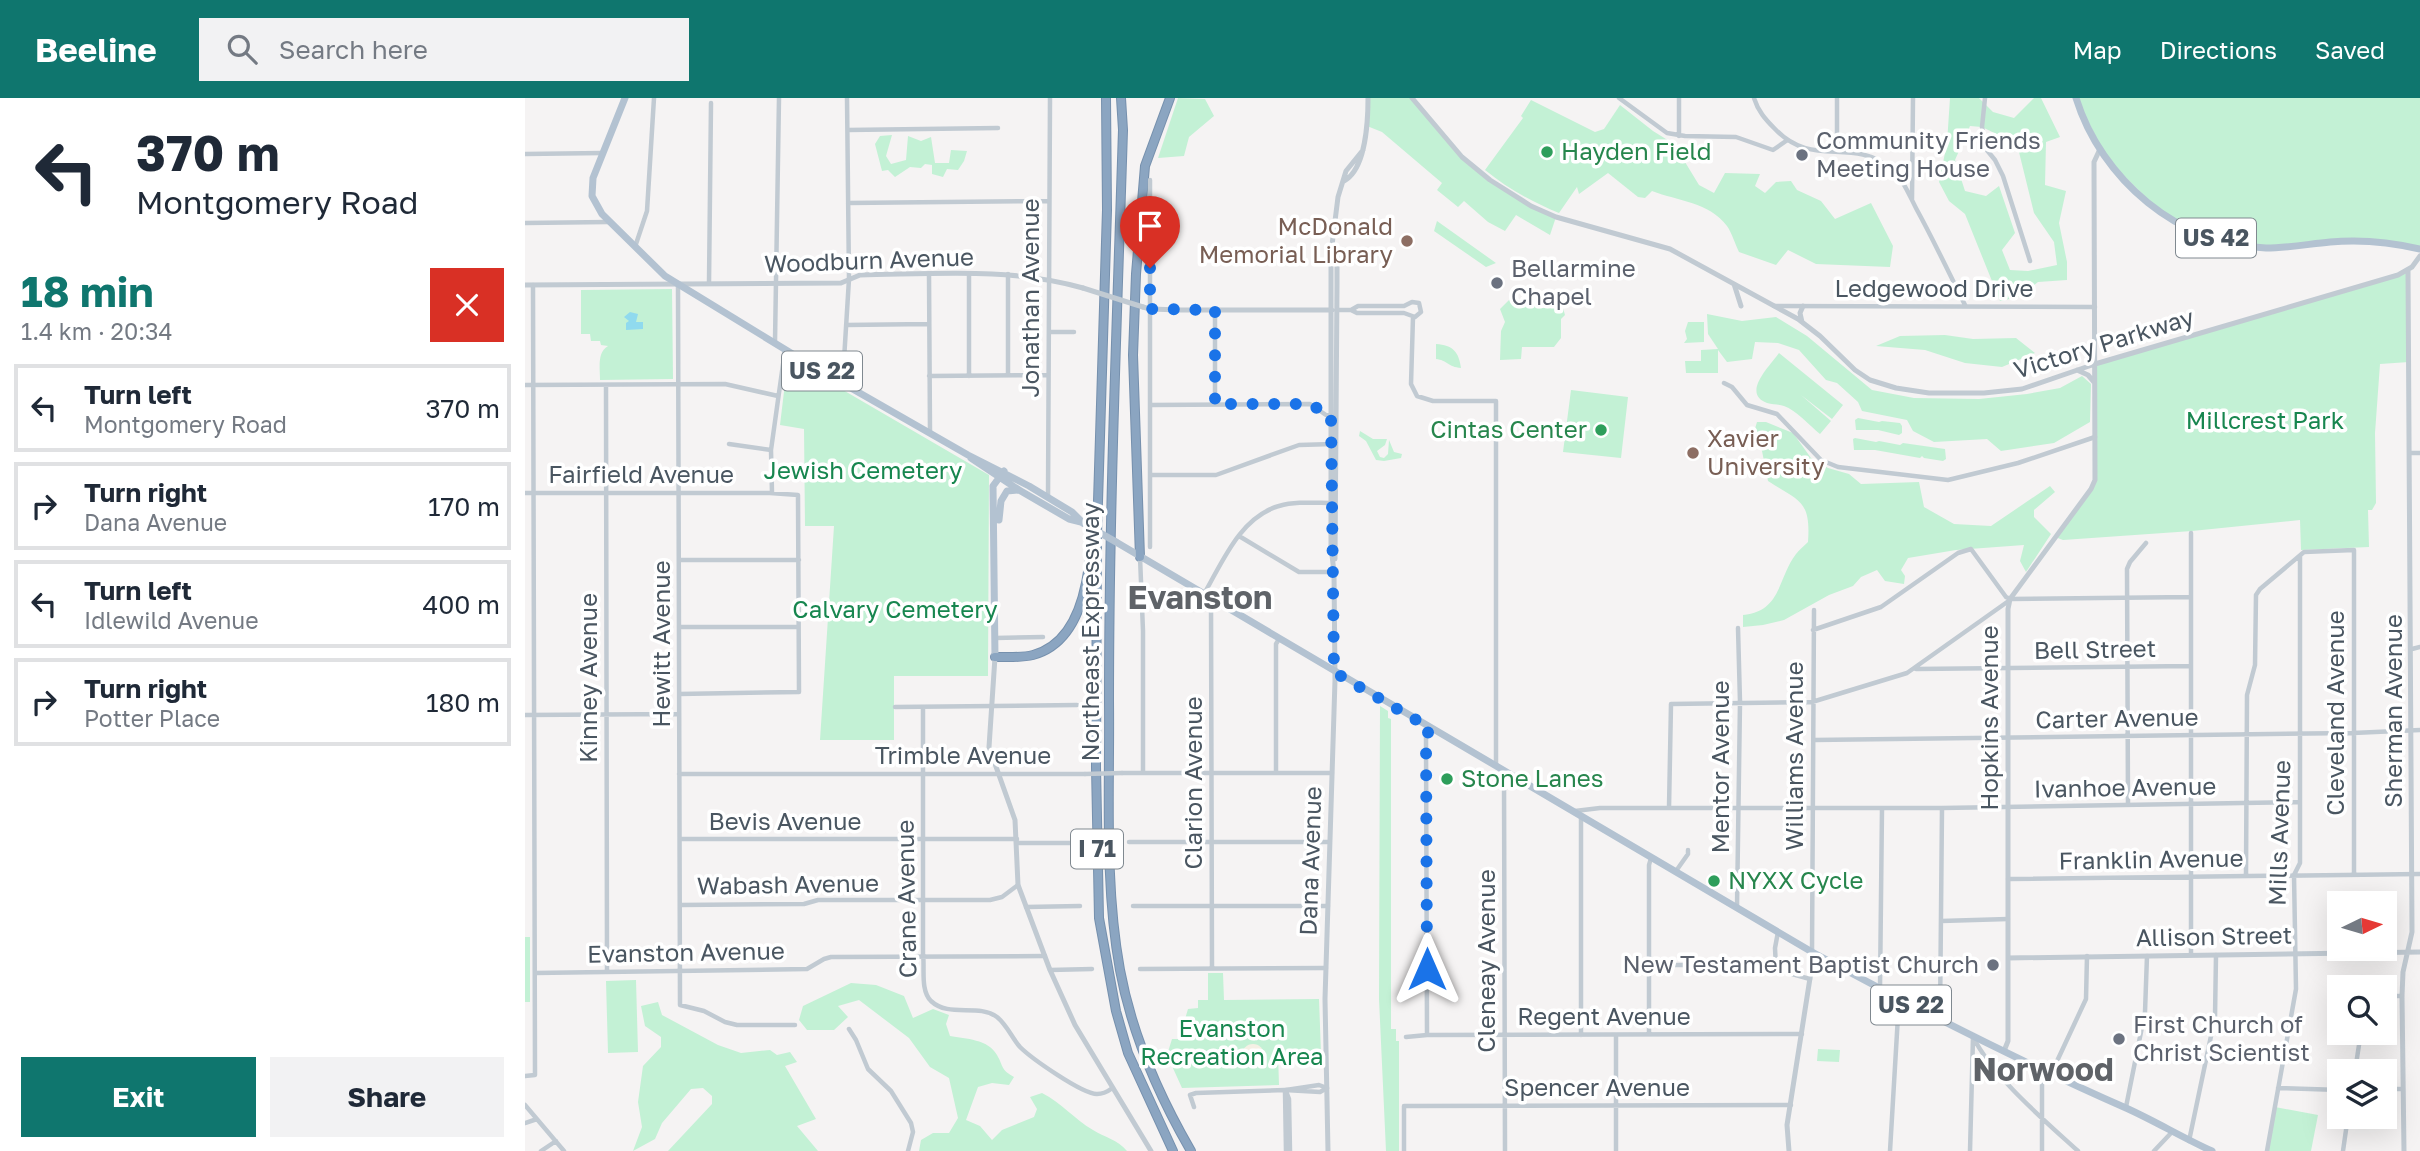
<!DOCTYPE html>
<html lang="en">
<head>
<meta charset="utf-8">
<style>
	:root { --surface:#fff; --page:#f2f2f3; --text:#1f2937; --muted:#747a83; --line:#e0e1e3; --accent:#0f766e }
	body { margin:0; font-family:"Golos Text",sans-serif; background:var(--page); color:var(--text); height:100vh; display:flex; flex-direction:column; font-size:26px; white-space:nowrap }
	* { box-sizing:border-box; margin:0 }
	p { font-size:23px; color:var(--muted) }
	.icon { flex:none; width:38px; height:38px; fill:none; stroke:currentColor; stroke-width:2; stroke-linecap:round; stroke-linejoin:round }
	.map { position:relative; flex:1; overflow:hidden }
	.details { display:flex; flex-direction:column; background:var(--surface); width:525px }
	.details>* { flex:none }
	.top-card { background:#fff; color:var(--text); overflow:hidden }
	.needle { width:46px; rotate:85deg }
	.tools { position:absolute; left:1802px; top:793px; display:grid; gap:14px }
	.tools a { display:grid; place-items:center; width:70px; height:70px; border-radius:0px; background:var(--surface); box-shadow:0 7px 28px #0002; font-size:35px }
	.pin { position:absolute; display:grid; place-items:center; width:60px; height:60px; color:#fff; margin:-72px -30px; border-radius:50% 50% 50% 0; rotate:-45deg; box-shadow:0 0 7px #0007 }
	.pin .icon { rotate:45deg }
	.me { position:absolute; width:77px; margin:-38px; rotate:0deg; stroke-linejoin:round; filter:drop-shadow(0 0 5px #0008) }
	.turn { display:flex; align-items:center; gap:24px; height:147px; padding:0 21px; font-size:32px }
	.turn .icon { width:91px; height:91px; stroke-width:2.5 }
	.turn b { display:block; font-size:49px; line-height:60px }
	.round { display:grid; place-items:center; flex:none; width:74px; height:74px; border-radius:0px; background:var(--page) }
	.overview { display:flex; align-items:center; justify-content:space-between; height:119px; padding:0 21px }
	h1 { font-size:42px; font-weight:700; line-height:52px; color:var(--accent) }
	.button { display:flex; gap:14px; margin-top:auto; padding:14px 21px }
	.button a { flex:1; height:80px; border-radius:0px; background:var(--accent); color:#fff; font-size:28px; font-weight:700; line-height:80px; text-align:center }
	.button a+a { background:var(--page); color:var(--text) }
	ul { padding:0; list-style:none }
	li { display:flex; align-items:center; gap:21px; height:88px; margin:0 14px 10px; padding:0 7px; border:4px solid var(--line); border-radius:0px }
	li div { flex:1 }
	li b { display:block; font-size:26px }
	li em { font-style:normal }
	header { display:flex; align-items:center; gap:42px; box-sizing:border-box; height:98px; padding:0 35px; background:var(--accent); color:#fff }
	header strong { font-size:33px }
	nav { display:flex; gap:38px; margin-inline-start:auto; font-size:24px }
	.search { width:490px; height:63px; background:var(--page); display:flex; align-items:center; gap:18px; box-sizing:border-box; padding:0 24px; border-radius:0px; color:var(--muted); font-size:26px }
	main { display:flex; flex:1; min-height:0 }
	.map>svg:first-child { display:block }
	.green { fill:#c3f1d5; fill-rule:evenodd }
	.sand { fill:#f5f0e5 }
	.water { fill:#90daee }
	.lines { fill:none; stroke-linecap:round; stroke-linejoin:round }
	.motorway-casing { stroke:#7690ad; stroke-width:10 }
	.minor { stroke:#c1cad2; stroke-width:4.5 }
	.tertiary { stroke:#c1cad2; stroke-width:5 }
	.primary { stroke:#b3c2d1; stroke-width:7 }
	.motorway { stroke:#8ba5c1; stroke-width:8 }
	.minor-bridge { stroke:#c1cad2; stroke-width:4.5 }
	.tertiary-bridge { stroke:#c1cad2; stroke-width:5 }
	.primary-bridge { stroke:#b3c2d1; stroke-width:7 }
	.route { stroke:#1a73e8; stroke-width:12; stroke-dasharray:0 21.6 }
	.leisure-dot { fill:#2e9e5b; stroke:#fff; stroke-width:2.5 }
	.worship-dot { fill:#6b7280; stroke:#fff; stroke-width:2.5 }
	.education-dot { fill:#8d6e63; stroke:#fff; stroke-width:2.5 }
	.labels { text-anchor:middle; stroke-width:7; stroke-linejoin:round; paint-order:stroke }
	.shield { fill:#fff; stroke:#808990; stroke-width:2 }
	.shield-label { font-size:23px; font-weight:bold; fill:#4a5661 }
	.worship-label { font-size:24px; fill:#5b616d; stroke:#fff; text-anchor:start }
	.leisure-label { font-size:24px; fill:#27864d; stroke:#fff; text-anchor:start }
	.education-label { font-size:24px; fill:#785e54; stroke:#fff; text-anchor:end }
	.street-label { font-size:24px; fill:#4a5661; stroke:#fff }
	.park-label { font-size:24px; fill:#17864f; stroke:#fff }
	.district-label { font-size:32px; font-weight:bold; fill:#5f6368; stroke:#fff }
</style>
</head>
<body>
<header>
<strong>Beeline</strong>
<div class="search"><svg class="icon" aria-label="search" viewBox="0 0 24 24"><circle cx="10" cy="10" r="6"/><path d="M15 15l6 6"/></svg>Search here</div>
<nav><a>Map</a><a>Directions</a><a>Saved</a></nav>
</header>
<main>
<section class="details">
<div class="top-card">
<div class="turn"><svg class="icon" aria-label="left" viewBox="0 0 24 24"><path d="M17 20v-9H6M10 6l-5 5 5 5"/></svg><div><b>370 m</b>Montgomery Road</div></div>
</div>
<div class="overview"><div><h1>18 min</h1><p>1.4 km · 20:34</p></div><a class="round" style="background:#d93025;color:#fff"><svg class="icon" aria-label="close" viewBox="0 0 24 24"><path d="M6 6l12 12M18 6L6 18"/></svg></a></div>
<ul>
<li><svg class="icon" aria-label="left" viewBox="0 0 24 24"><path d="M17 20v-9H6M10 6l-5 5 5 5"/></svg><div><b>Turn left</b><p>Montgomery Road</p></div><em>370 m</em></li>
<li><svg class="icon" aria-label="right" viewBox="0 0 24 24"><path d="M7 20v-9h11M14 6l5 5-5 5"/></svg><div><b>Turn right</b><p>Dana Avenue</p></div><em>170 m</em></li>
<li><svg class="icon" aria-label="left" viewBox="0 0 24 24"><path d="M17 20v-9H6M10 6l-5 5 5 5"/></svg><div><b>Turn left</b><p>Idlewild Avenue</p></div><em>400 m</em></li>
<li><svg class="icon" aria-label="right" viewBox="0 0 24 24"><path d="M7 20v-9h11M14 6l5 5-5 5"/></svg><div><b>Turn right</b><p>Potter Place</p></div><em>180 m</em></li>
</ul>
<div class="button"><a>Exit</a><a>Share</a></div>
</section>
<div class="map">
<svg width="1895" height="1053" viewBox="0 0 1895 1053">
	<rect width="100%" height="100%" fill="#f5f3f3"/>
	<path class="green" d="M653 0 680 1 689 18 664 39 659 58 633 60Z
		M843 0H887L926 47 975 89 1031 119 1025 137 991 117 980 133 963 124 939 103 933 109 912 92 917 85 857 34 842 28Z
		M1425 0H1454L1468 14 1489 20 1509 0H1516L1535 39 1521 44 1520 87 1541 93 1534 125 1542 164V182L1513 184 1494 199 1475 203 1440 116 1424 103 1414 84 1422 45ZM1445 28 1457 29 1492 46 1509 115 1529 144 1532 167 1503 173 1485 172 1477 152 1490 135 1474 88 1461 98 1440 93 1430 62Z
		M1551 0H1895V151L1860 144 1723 148 1669 132 1637 115 1583 62Z
		M1006 2 1070 34 1079 31 1095 7 1128 33 1149 46 1174 87 1189 95 1200 75 1235 76 1230 88 1240 95 1251 84 1266 83 1272 92 1296 103 1310 121 1346 105 1368 148 1365 169 1291 166 1263 152 1251 167 1214 154C1210 146 1207 135 1202 128 1184 104 1153 103 1127 93L1120 100 1113 99 1083 75 1054 96 1052 89 1034 115C1007 104 982 90 960 72L998 20 996 18Z
		M367 37 361 58 366 66 381 62 383 38 396 43 406 39 410 65H424L426 52 442 53 439 63 433 72 422 71 418 79 407 76V67L400 66 396 70 385 69 370 79 363 72 357 73 350 46 355 38Z
		M912 123 971 165 961 169 909 133Z
		M1883 172 1884 264 1855 266 1850 335 1851 405 1847 412H1843L1844 449 1776 452 1775 422 1667 433 1538 442 1530 439 1568 387 1570 266Z
		M147 191 148 281 75 282C75 270 72 254 83 248L76 247 75 243H66L65 236H56V192Z
		M1000 197 1006 201 1015 197 1018 198 1017 210H1024L1025 205 1036 203 1040 217 1036 221V240L1029 249H997L996 261 975 262 976 233 980 224 975 211 985 201 992 205 996 202 997 205 1001 202Z
		M1182 216 1217 223 1251 219 1282 238 1347 292 1389 300 1454 301 1502 296 1535 290 1557 278 1566 286 1565 324 1529 345 1476 353 1462 341 1409 344 1388 333 1382 322 1337 313 1333 304 1312 285 1301 282 1274 252 1253 245 1230 244 1227 261 1202 264 1193 252V275H1161L1160 263H1176V252L1193 251 1183 236Z
		M1163 224H1179V244L1159 245 1162 241 1160 233Z
		M1420 237 1448 241 1491 240 1510 255 1477 269 1440 265 1400 252 1351 248 1375 238Z
		M911 246C928 247 934 254 936 270 923 269 922 262 911 261Z
		M1254 255 1318 307 1307 321 1276 297 1306 323 1295 336C1285 328 1271 312 1259 308 1254 306 1248 307 1242 305 1216 295 1245 268 1254 255Z
		M263 260 464 377 463 578H369V642H295L309 428H280L279 331 255 327Z
		M1046 292 1103 299 1096 360 1038 354Z
		M1333 320 1354 324 1357 323 1375 325 1377 328V335L1374 337 1353 332H1331L1330 322Z
		M1232 324H1241L1268 335 1286 360 1303 370 1324 376 1336 386 1394 384 1399 409 1429 426 1466 428 1525 388 1530 394 1509 412V419L1526 436 1501 474 1495 463 1499 447 1431 452 1383 460 1376 472 1380 478 1379 486 1360 483 1352 472 1336 479 1328 488 1304 497 1259 522 1238 527 1218 529V517C1257 513 1252 481 1271 456 1274 452 1279 448 1283 444 1286 402 1274 403 1243 383L1237 353 1229 334Z
		M835 333 848 341H862L860 347 852 353 855 359 859 360 863 356 864 342 869 354 877 356 876 360 859 363 851 362 841 343 834 338Z
		M1330 340 1351 344 1354 343 1375 347 1378 345 1420 351 1421 361 1418 363 1399 360 1397 358 1395 360 1350 352H1329L1328 341Z
		M855 608 863 613V620L866 621V931H871V943H874V1053H861L854 901Z
		M0 839H5V904H0Z
		M683 875H698L699 902 794 901 796 955 753 956 754 987 657 990 642 957 647 941H654L663 911 673 910V902H683Z
		M111 882 113 954 83 955 81 883Z
		M326 885 351 887 379 898 388 920 408 911 424 917 421 926 425 938C441 941 463 941 472 957 479 969 475 971 489 979L484 987 467 985 453 989 441 1022 455 1028 467 1042 477 1032 509 1019 512 1011 505 999 517 995C537 1005 549 1021 568 1032 579 1039 593 1042 602 1053H394L396 1042 408 1035H424L433 1020 424 980 405 969 384 940 334 902 313 908 323 919 309 932H282L274 922 278 908Z
		M133 904 137 917 193 947 216 955 245 952 252 957 265 954 272 964 260 968 291 1021 272 1028 293 1053H143L187 1006V998L178 990 166 991 137 1025 130 1041 108 1053 117 1029 113 1004 118 968 136 949V939L120 928 116 908Z
		M1293 951 1315 952 1314 964 1292 963Z
		M1750 1009 1793 1017 1786 1053H1742Z"/>
	<path class="sand" d="M717 957a11 11 0 1 1 22 0a11 11 0 1 1-22 0Z"/>
	<path class="water" d="M105 214 113 216 111 224H118V231L101 232V225L104 223 99 219Z"/>
	<g class="lines">
		<g class="motorway-casing">
			<path id="motorway" d="M581 0 582 112 572 436 571 669 574 820 591 913 603 955 648 1053
				M596 0 598 32C592 222 584 413 584 603 585 692 579 784 595 872 607 937 633 996 666 1053
				M615 459 608 257 611 176 620 68 645 0
				M470 559C482 559 496 560 508 557 541 548 555 515 561 485 564 470 565 456 570 442"/>
		</g>
		<path class="minor" d="M1094 0 1142 35 1160 38 1211 39 1248 52 1261 43
			M1229 0C1233 13 1240 21 1250 31 1289 72 1326 37 1366 71 1379 82 1384 97 1392 112 1409 143 1424 175 1440 207
			M1460 0 1457 29 1461 51 1470 62 1478 78 1505 163
			M323 32 473 30
			M1154 38V0
			M1312 53V0
			M0 56 78 55
			M625 82V449
			M1387 101 1388 0
			M323 105 524 103
			M0 125 83 124
			M110 149 122 113 129 0
			M404 176 405 335
			M444 176V278
			M184 185 186 5
			M153 187 155 907 179 913 200 924 212 927H270
			M887 204 894 205 896 214 890 219 879 215H832L826 212 833 208H879Z
			M1249 208 1570 209
			M812 212H826
			M888 219 886 286 892 298 908 303H971V667
			M321 227 404 226
			M524 234H549
			M250 244 254 0
			M483 277V176
			M404 278 523 277
			M315 284 318 278 324 181 322 0
			M1199 285 1207 289 1222 307 1252 316 1296 362 1313 369 1423 382 1493 365 1570 339
			M0 287 200 286 253 298
			M81 287 82 873
			M690 306V212
			M625 307 785 306 801 317 809 318
			M204 346 246 352
			M1885 355H1895
			M625 377H691L774 347 808 346
			M0 395H245L273 397 274 594 154 596
			M247 395 246 352 260 252
			M523 400 525 0
			M714 438 774 474H809
			M615 459 618 533V675
			M154 462H274
			M679 496C697 465 715 419 754 408 771 403 790 405 808 405
			M686 501 687 870
			M154 529H273
			M1288 532 1356 509 1433 455 1446 451 1481 499 1485 501 1666 499
			M470 540 518 539
			M1887 551 1895 549
			M1391 571 1666 568
			M370 609 552 607
			M398 609V856C400 870 395 892 406 903 424 920 453 905 472 919 482 927 487 940 495 949 506 960 557 996 572 996 577 996 582 994 586 991
			M0 617 154 616
			M1289 642 1828 635 1895 632
			M979 674 980 1053
			M597 675H807
			M751 675V546L754 541
			M154 676H560
			M1603 706 1602 471 1605 464 1621 445
			M1144 710 1146 606 1287 604 1382 575 1485 502
			M1050 713 1075 710H1417L1774 704
			M1056 718V937
			M155 741H492
			M604 744H804
			M492 745H554
			M1151 773 1163 756V752
			M1721 778 1722 597 1730 567 1731 497 1735 491 1779 454 1829 452V777
			M1483 781 1895 776
			M155 807 279 806 293 802H465L477 799 493 787
			M608 808H803
			M501 809 555 808
			M1212 809 1215 604 1213 530
			M1416 823 1483 821
			M1287 854 1289 512
			M1666 857V435
			M1123 867H1234L1285 881
			M1251 870 1250 850 1253 834
			M615 871 801 870
			M525 872 567 871
			M10 875 282 871 299 861 306 859 520 858
			M1355 890 1357 710
			M1860 898H1877
			M1415 921 1417 710
			M324 931 331 942 343 971 366 993 386 1025 388 1034 383 1053
			M1124 936V767L1126 760
			M902 937 901 639 905 630
			M1091 937V1053
			M881 939 902 937 1277 936
			M1448 939C1469 980 1518 1021 1553 1053
			M1517 973V1053
			M1830 973 1836 934
			M1526 976 1561 901 1562 858
			M0 978 10 977 8 187
			M1753 990 1815 992
			M1860 991H1878
			M761 992 794 987 802 990
			M760 993 761 1053
			M761 993 764 1001 765 1053
			M0 1007 39 1053
			M669 1009 665 997 671 995 760 992 795 994 802 990
			M1601 1009 1620 914 1622 858
			M0 1025 12 1021
			M1664 1043 1690 919 1691 857
			M16 1053 31 1043
			M879 1053V1008L1266 1007
			M1365 1053 1374 901
			M1445 1053 1448 939
			M1629 1053 1647 1034
			M1742 1053 1771 891 1769 777 1775 765V458
			M1818 1053 1823 1018"/>
		<path class="tertiary" d="M887 0 937 59 965 82 1006 108 1031 119 1145 151 1273 221 1295 238 1330 272 1345 282 1371 290 1404 295H1459L1497 291 1570 266 1873 177 1887 169 1895 158
			M819 83C841 71 843 22 843 0
			M808 151 812 156V187L810 461
			M1209 186 1216 208
			M0 187 316 185 335 177C410 176 485 169 558 190
			M618 209 625 211 656 212H807
			M1277 224 1275 215 1278 208
			M1552 272 1563 277 1569 284
			M470 559 464 649 490 722 493 787 525 872 550 927 626 1053
			M1483 860 1895 854
			M1479 953 1483 943V511L1485 501 1566 391 1570 382 1569 64 1575 51
			M803 1053 800 901 810 582 809 474 806 449V155L813 99 821 73 838 52
			M1264 1053 1262 1027 1288 861 1287 854
			M1879 1053 1877 898 1878 874 1887 834 1883 172"/>
		<path class="primary" d="M100 0 68 80 67 98 77 116 140 178 284 266 443 357 504 388 547 414 558 425
			M1551 0C1576 81 1654 148 1741 150 1762 150 1784 146 1805 144 1836 141 1865 144 1895 151
			M446 360 494 392 544 421 556 424
			M474 422 476 403 482 393 494 392
			M591 444 1287 854C1390 910 1494 963 1601 1010 1630 1023 1658 1040 1687 1053
			M470 559 468 388 479 373"/>
		<use href="#motorway" class="motorway"/>
		<path class="minor-bridge" d="M560 676 597 675"/>
		<path class="tertiary-bridge" d="M558 190 618 209"/>
		<path class="primary-bridge" d="M558 425 591 444"/>
	</g>
	<g class="lines">
		<path class="route" d="M625 170V211L690 212V306H785L806 318 809 574 905 630 901 639 902 871"/>
	</g>
	<g class="leisure-dot">
		<circle cx="1022" cy="54" r="7"/>
		<circle cx="1076" cy="332" r="7"/>
		<circle cx="922" cy="681" r="7"/>
		<circle cx="1189" cy="783" r="7"/>
	</g>
	<g class="worship-dot">
		<circle cx="1277" cy="57" r="7"/>
		<circle cx="972" cy="185" r="7"/>
		<circle cx="1468" cy="867" r="7"/>
		<circle cx="1594" cy="941" r="7"/>
	</g>
	<g class="education-dot">
		<circle cx="882" cy="143" r="7"/>
		<circle cx="1168" cy="355" r="7"/>
	</g>
	<g class="labels">
		<g class="shield">
			<rect x="1651" y="120.5" width="80" height="39" rx="5"/>
			<rect x="257" y="253.5" width="80" height="39" rx="5"/>
			<rect x="546" y="731.5" width="52" height="39" rx="5"/>
			<rect x="1346" y="887.5" width="80" height="39" rx="5"/>
		</g>
		<g class="shield-label">
			<text x="1691" y="148">US 42</text>
			<text x="297" y="281">US 22</text>
			<text x="572" y="759">I 71</text>
			<text x="1386" y="915">US 22</text>
		</g>
		<g class="worship-label">
			<text x="1291" y="51">Community Friends<tspan x="1291" dy="28">Meeting House</tspan></text>
			<text x="986" y="179">Bellarmine<tspan x="986" dy="28">Chapel</tspan></text>
			<text x="1454" y="875" text-anchor="end">New Testament Baptist Church</text>
			<text x="1608" y="935">First Church of<tspan x="1608" dy="28">Christ Scientist</tspan></text>
		</g>
		<g class="leisure-label">
			<text x="1036" y="62">Hayden Field</text>
			<text x="1062" y="340" text-anchor="end">Cintas Center</text>
			<text x="936" y="689">Stone Lanes</text>
			<text x="1203" y="791">NYXX Cycle</text>
		</g>
		<g class="education-label">
			<text x="868" y="137">McDonald<tspan x="868" dy="28">Memorial Library</tspan></text>
			<text x="1182" y="349" text-anchor="start">Xavier<tspan x="1182" dy="28">University</tspan></text>
		</g>
		<g class="street-label">
			<text transform="translate(344 163) rotate(-2)" y="8">Woodburn Avenue</text>
			<text x="1409" y="199">Ledgewood Drive</text>
			<text transform="translate(506 200) rotate(-90)" y="8">Jonathan Avenue</text>
			<text transform="translate(1579 246) rotate(-17)" y="8">Victory Parkway</text>
			<text x="116" y="385">Fairfield Avenue</text>
			<text transform="translate(566 534) rotate(-90)" y="8">Northeast Expressway</text>
			<text transform="translate(137 546) rotate(-90)" y="8">Hewitt Avenue</text>
			<text transform="translate(1570 552) rotate(-1)" y="8">Bell Street</text>
			<text transform="translate(64 580) rotate(-90)" y="8">Kinney Avenue</text>
			<text transform="translate(1869 613) rotate(-90)" y="8">Sherman Avenue</text>
			<text transform="translate(1811 615) rotate(-90)" y="8">Cleveland Avenue</text>
			<text transform="translate(1465 620) rotate(-90)" y="8">Hopkins Avenue</text>
			<text transform="translate(1592 621) rotate(-1)" y="8">Carter Avenue</text>
			<text x="438" y="666">Trimble Avenue</text>
			<text transform="translate(1270 658) rotate(-90)" y="8">Williams Avenue</text>
			<text transform="translate(1196 669) rotate(-90)" y="8">Mentor Avenue</text>
			<text transform="translate(669 685) rotate(-90)" y="8">Clarion Avenue</text>
			<text transform="translate(1600 690) rotate(-1)" y="8">Ivanhoe Avenue</text>
			<text x="260" y="732">Bevis Avenue</text>
			<text transform="translate(1755 735) rotate(-88)" y="8">Mills Avenue</text>
			<text transform="translate(1626 762) rotate(-1)" y="8">Franklin Avenue</text>
			<text transform="translate(786 763) rotate(-88)" y="8">Dana Avenue</text>
			<text transform="translate(263 787) rotate(-1)" y="8">Wabash Avenue</text>
			<text transform="translate(382 801) rotate(-91)" y="8">Crane Avenue</text>
			<text transform="translate(1689 839) rotate(-1)" y="8">Allison Street</text>
			<text transform="translate(161 855) rotate(-1)" y="8">Evanston Avenue</text>
			<text transform="translate(962 863) rotate(-90)" y="8">Cleneay Avenue</text>
			<text x="1079" y="927">Regent Avenue</text>
			<text x="1072" y="998">Spencer Avenue</text>
		</g>
		<g class="park-label">
			<text x="1740" y="331">Millcrest Park</text>
			<text x="338" y="381">Jewish Cemetery</text>
			<text x="370" y="520">Calvary Cemetery</text>
			<text x="707" y="939">Evanston<tspan x="707" dy="28">Recreation Area</tspan></text>
		</g>
		<g class="district-label">
			<text x="675" y="511">Evanston</text>
			<text x="1518" y="983">Norwood</text>
		</g>
	</g>
</svg>
<div class="tools">
<a><svg class="needle" viewBox="-14 -14 28 28"><path d="M0-13l5 13h-10z" fill="#e53935"/><path d="M0 13l5-13h-10z" fill="#747a83"/></svg></a>
<a><svg class="icon" aria-label="search" viewBox="0 0 24 24"><circle cx="10" cy="10" r="6"/><path d="M15 15l6 6"/></svg></a>
<a><svg class="icon" aria-label="layers" viewBox="0 0 24 24"><path d="M12 4l9 5-9 5-9-5zM3 14l9 5 9-5"/></svg></a>
</div>
<div class="pin" style="left:625px;top:170px;background:#d93025"><svg class="icon" aria-label="arrive" viewBox="0 0 24 24"><path d="M6 21V4h12l-3 4 3 4H6"/></svg></div>
<svg class="me" style="left:902px;top:871px" viewBox="-20 -20 40 40"><path d="M0-17L14 15 0 8-14 15z" fill="#1a73e8" stroke="#fff" stroke-width="4"/></svg>
</div>
</main>
</body>
</html>
